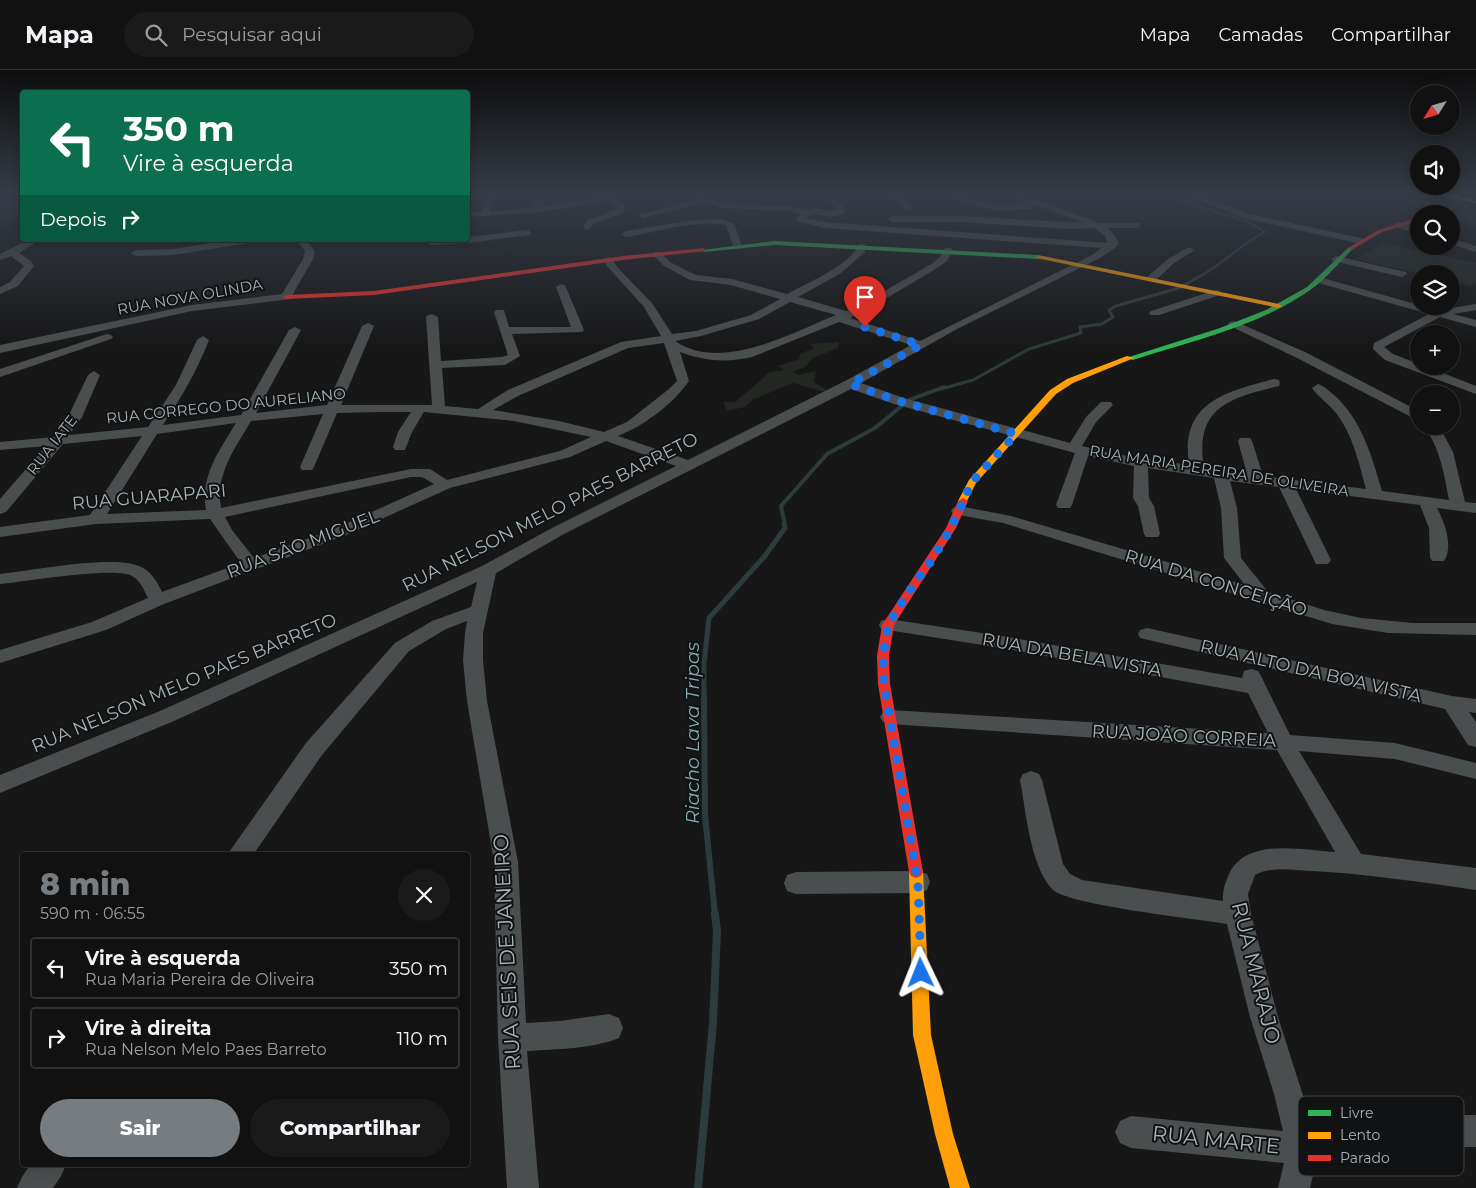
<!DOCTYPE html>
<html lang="pt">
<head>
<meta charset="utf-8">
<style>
	:root { --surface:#111; --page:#1a1a1a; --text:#f1f3f6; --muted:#9c9d9f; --line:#303131; --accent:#767c7f }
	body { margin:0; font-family:Montserrat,sans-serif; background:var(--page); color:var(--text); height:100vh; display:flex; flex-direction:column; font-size:19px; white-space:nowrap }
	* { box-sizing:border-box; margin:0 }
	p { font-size:16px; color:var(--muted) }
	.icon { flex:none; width:28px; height:28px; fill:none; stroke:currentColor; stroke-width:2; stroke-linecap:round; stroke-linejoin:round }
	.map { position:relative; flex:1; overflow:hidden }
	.details { position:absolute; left:20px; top:782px; width:450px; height:315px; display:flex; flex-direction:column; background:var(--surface); border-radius:5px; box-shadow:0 2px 12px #0003,0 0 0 1px var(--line) }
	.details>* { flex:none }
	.banner { position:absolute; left:20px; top:20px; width:450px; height:152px; border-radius:5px; box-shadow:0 2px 12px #0003,0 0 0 1px var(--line); background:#0b6e4f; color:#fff; overflow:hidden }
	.needle { width:32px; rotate:233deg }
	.controls { position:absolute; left:1410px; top:15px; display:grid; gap:10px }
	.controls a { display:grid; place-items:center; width:50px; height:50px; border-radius:50%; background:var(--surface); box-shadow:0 2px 12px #0003,0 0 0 1px var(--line); font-size:25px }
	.pin { position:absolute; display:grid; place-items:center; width:42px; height:42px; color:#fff; margin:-51px -21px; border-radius:50% 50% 50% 0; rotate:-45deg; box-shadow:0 0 5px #0007 }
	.pin .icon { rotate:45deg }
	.me { position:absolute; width:55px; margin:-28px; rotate:358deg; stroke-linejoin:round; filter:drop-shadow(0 0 4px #0008) }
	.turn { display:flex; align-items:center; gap:18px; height:105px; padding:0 20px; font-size:22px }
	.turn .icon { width:65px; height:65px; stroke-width:2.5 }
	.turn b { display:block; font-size:35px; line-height:42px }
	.then { display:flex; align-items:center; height:48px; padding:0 20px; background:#0003; gap:10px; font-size:19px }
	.round { display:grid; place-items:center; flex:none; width:52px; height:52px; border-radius:26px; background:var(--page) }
	.overview { display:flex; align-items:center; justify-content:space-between; height:85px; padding:0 20px }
	h1 { font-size:30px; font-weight:800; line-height:38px; color:var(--accent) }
	.cta { display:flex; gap:10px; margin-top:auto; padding:10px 20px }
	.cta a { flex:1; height:58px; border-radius:30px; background:var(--accent); color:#fff; font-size:20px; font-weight:800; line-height:58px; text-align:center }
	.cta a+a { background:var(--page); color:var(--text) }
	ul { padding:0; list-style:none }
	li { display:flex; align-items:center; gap:15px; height:62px; margin:0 10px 8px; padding:0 10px; border:2px solid var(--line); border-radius:5px }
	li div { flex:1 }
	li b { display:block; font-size:19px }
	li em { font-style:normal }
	header { display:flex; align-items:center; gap:30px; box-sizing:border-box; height:70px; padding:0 25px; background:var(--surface); border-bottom:1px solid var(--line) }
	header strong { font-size:24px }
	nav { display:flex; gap:28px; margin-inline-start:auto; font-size:18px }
	.search { width:350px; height:45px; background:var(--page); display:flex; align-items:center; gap:12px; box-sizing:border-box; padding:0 18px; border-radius:28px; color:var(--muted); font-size:19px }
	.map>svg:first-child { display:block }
	.green { fill:#232721 }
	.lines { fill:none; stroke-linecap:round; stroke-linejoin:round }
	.stream-far5 { stroke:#2e3b3c; stroke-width:2.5 }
	.stream-far4 { stroke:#2e3b3c; stroke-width:3 }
	.stream-far3 { stroke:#2e3b3c; stroke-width:4 }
	.stream-far2 { stroke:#2e3b3c; stroke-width:5 }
	.stream-far1 { stroke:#2e3b3c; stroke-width:6 }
	.stream { stroke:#2e3b3c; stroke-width:8 }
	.street { fill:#4b4e4f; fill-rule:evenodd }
	.fast { fill:#30b455; fill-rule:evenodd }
	.slow { fill:#ff9f0a; fill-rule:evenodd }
	.jam { fill:#e5322d; fill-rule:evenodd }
	.route { stroke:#1a73e8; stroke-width:9; stroke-dasharray:0 16.2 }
	.labels { text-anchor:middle; stroke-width:4; stroke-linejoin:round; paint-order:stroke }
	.far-street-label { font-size:15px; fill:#a9b3b7; stroke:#111213 }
	.street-label { font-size:18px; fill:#a9b3b7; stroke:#111213 }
	.water-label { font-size:19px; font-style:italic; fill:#82adb0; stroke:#111213 }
	.near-street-label { font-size:21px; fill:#a9b3b7; stroke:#111213 }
	.key { fill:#111213; stroke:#3f4244; stroke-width:1 }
	.key-label { font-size:14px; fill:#a9b3b7 }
</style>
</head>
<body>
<header>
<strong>Mapa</strong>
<div class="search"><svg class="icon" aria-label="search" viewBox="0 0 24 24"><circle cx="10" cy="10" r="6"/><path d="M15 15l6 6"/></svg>Pesquisar aqui</div>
<nav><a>Mapa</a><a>Camadas</a><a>Compartilhar</a></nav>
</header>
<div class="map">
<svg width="1476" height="1118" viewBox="0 0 1476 1118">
	<rect width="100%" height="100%" fill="#171717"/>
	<path class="green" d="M22 126V145L0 153V129Z
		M1476 140V156L1451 148V145Z
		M1383 173 1476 193V212L1471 216 1451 211V204H1420L1356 189Z
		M839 272 838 278 813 288 805 297 793 302 798 305 816 301 814 312 828 321H820L793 313 752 330 745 337 727 341 723 332H735L770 302 784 300 778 296 799 289 800 284 814 278 810 274Z"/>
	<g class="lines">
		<path class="stream-far5" d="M1173 123 1184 132 1247 151 1265 162C1239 175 1219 198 1193 210"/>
		<path class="stream-far4" d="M941 319 973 310 1029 279 1081 263 1080 257 1102 254 1113 247 1109 240 1116 236 1179 218 1195 209"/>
		<path class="stream-far3" d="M785 455 781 436 827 384 875 358 909 330 944 317"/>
		<path class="stream-far2" d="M704 628V593L709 548 764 487 785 458 784 454"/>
		<path class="stream-far1" d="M704 627 705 745 715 845"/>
		<path class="stream" d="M698 1118 713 952 717 861 715 844"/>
		<path class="street" d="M0 123H6L0 125Z
			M492 123H501L493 132 489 142 537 137 532 129V123H540V129L545 136 617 123H632L616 128 624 134 625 142 594 154 587 160 583 157 588 150 617 139V137L607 130 543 142 468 147V143L481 142 485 131Z
			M683 123C698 123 709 130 724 133 752 137 780 132 808 140 816 136 827 142 836 140L825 123H833L844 137V144L832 147 812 144 806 148 825 152 1108 173 1105 166 1095 158 1070 159 960 152H892L888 149 892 146H960L1085 153 1033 134V138L1030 139 997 141 933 123H947L997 135 1030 133 994 123H1008L1047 133 1099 153H1140V157L1137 158H1107L1112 162 1119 173 1115 178 1100 188 957 259 861 313 904 328 1070 373 1086 347 1101 332H1111L1113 335 1096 352 1082 376 1114 384 1189 395C1180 333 1224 322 1274 309L1279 310 1280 313 1279 316C1228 328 1194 338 1204 398L1247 404 1238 371 1240 368H1250L1252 371 1263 406 1366 419C1359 393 1353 365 1336 343 1329 334 1318 327 1312 318L1318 314C1324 316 1329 321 1334 325 1362 350 1372 387 1382 421L1449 430C1444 403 1440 378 1424 356H1439L1453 382 1465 432 1476 433V443L1437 438C1444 451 1454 476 1444 491H1432L1430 487 1429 458 1420 435 1296 419 1331 490 1328 494H1316L1279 417 1230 411 1237 438 1241 488 1268 522 1324 540 1361 548 1413 553H1476V565L1388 563 1332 554 1003 453 953 444 951 441 953 438 959 436 1011 446 1245 515 1224 488 1221 438 1214 408 1148 398 1149 428 1154 436 1160 464 1158 467H1146L1144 464 1138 436 1133 428 1134 396 1088 386 1072 435 1070 438H1058L1056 435 1075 383 894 334 851 319 564 464 496 503 483 563V590L487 631 518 792 526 953 560 951 609 944 619 948 623 958 619 968C591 979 557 979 527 981L539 1118H507L498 968 494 792 467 631 463 590 465 563 467 551 446 559 409 581 322 685 253 785H227L306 673 395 573 432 551 471 537 477 512 174 651 0 723V705L160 641 482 496 552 458 676 396 606 371 570 387 450 418 346 465 164 534 106 560 0 593V580L92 552 148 528C144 520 140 510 132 506 116 496 23 512 0 514V504C31 501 119 483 143 498 152 503 158 513 162 522L241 493 210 449 96 454 0 467V457L90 445 142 366 63 374 6 442 0 444V429L46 376 0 380V372L54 367 68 347 88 305 94 301 100 305 82 347 69 365 148 357 176 315 197 270 203 266 209 270C197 301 181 328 163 355L241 345 289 260 295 257 301 260 256 343 327 335 362 256 368 253 374 256 341 335H432L426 247 428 245 432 244 438 247 441 291 502 287 508 285 494 242 496 240H504L509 257H571L556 217 561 214 565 215 584 260 582 262 512 264 520 286 505 295 442 298 445 336 478 339 508 320 621 272 661 266 644 237 607 196 603 190 608 187 611 188 619 199 652 233 672 264 696 261 751 245 780 229 731 215 690 210 664 196 654 186V182H660L670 192 696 205 732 209 787 224C807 213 851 195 859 174H865V182L841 203 798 227 846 241 857 237 933 193 940 187 945 178H951L953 180 947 191 939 197 865 241 850 248 920 271 1094 184 1101 178 825 158 799 152 796 148 801 144 790 141 722 138 706 132 643 148 639 145 698 129ZM790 232 836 245C791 263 721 303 675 271L701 266 759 249ZM839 252 911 275 845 311 688 390 618 366C645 355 672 335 689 311L680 282C704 291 727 293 752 287ZM664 273 677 311 669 319 627 352 604 362 559 351 493 340 518 326 628 278ZM378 342H411L398 362 393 377 395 380H405L412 362 424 342 514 351 591 367 560 381 447 410 430 399H411L221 438C215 404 235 379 251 351L323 344 300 397 302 400H312L314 397 337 343ZM236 353C219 381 200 406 206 440L107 444 157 364ZM411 407H422L434 414 334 459 254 488 232 460 225 447Z
			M889 123H897L914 138 907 140 890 127Z
			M1121 123H1129L1130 125 1126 127Z
			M1182 123H1193L1249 144 1361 168 1366 171 1361 174 1244 148Z
			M721 149 734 153 742 176 740 178H734L726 155C694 149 658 162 626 167L621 164 626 161 694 150Z
			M1398 152 1419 158V164L1395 157 1394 155Z
			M527 160 530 161V165L468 173 431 175 426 172 428 170H468V167Z
			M1451 168 1476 176V182L1451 174Z
			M28 170H40L19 183 31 191 34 196 18 216 0 224V217L10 212 24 196 11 186 0 190V184Z
			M231 170H254L249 173 173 185 136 186 131 183 136 180 173 179Z
			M296 170H306L315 181 313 189 290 229 192 241 0 283V275L192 235 282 224 303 189 305 181Z
			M1189 177 1194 180 1192 182 1174 193 1155 211H1147V207L1168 189Z
			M1336 186 1406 202 1407 204 1402 207 1333 191 1331 189Z
			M1319 207 1419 235V236L1439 240 1476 234V240L1453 244 1476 250V257L1440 247 1384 277 1393 284 1419 294V296H1425L1476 316V324L1385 290 1373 279 1374 273 1429 244 1315 212 1314 210Z
			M1216 220 1220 221 1221 223 1220 225 1159 245H1151L1149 243 1151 241Z
			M1234 251 1305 282 1419 341V351L1297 288 1230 256 1228 254 1230 252Z
			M107 264 111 265 113 267 111 269 0 307V299Z
			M888 549 1002 566 1242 608 1244 601 1251 599 1258 601 1261 606 1290 665 1395 673 1476 693V709L1395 689 1299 681 1361 784 1476 798V820C1421 812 1367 804 1311 801 1292 800 1272 796 1255 805L1248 824 1251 844 1278 947 1312 1054 1331 1045H1476V1077L1335 1076 1317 1088 1310 1118H1278L1284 1093 1131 1078 1120 1073 1115 1062 1120 1051 1131 1046 1283 1061 1274 1024 1250 947 1227 854C1199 849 1066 835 1052 819 1030 795 1026 741 1020 710L1023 704 1031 701 1039 704 1042 710 1063 794 1070 804 1082 810 1223 831C1222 822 1225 813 1229 804 1246 767 1302 780 1335 782L1277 680 890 654 883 652 880 647 883 642 890 640 1268 663 1248 623 1002 578 881 559 879 555 881 551Z
			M1147 558 1452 626 1476 629V643L1469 642 1476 652V677L1468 675 1445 639 1140 568 1138 564 1140 560Z
			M918 801 927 804 930 812 927 820 918 823 796 824 787 821 784 813 787 805 796 802Z
			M30 1095H66L61 1106 53 1118H17L22 1107Z"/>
		<path class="fast" d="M775 171 1038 185 1041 187 1038 189 775 175 704 182 701 180Z
			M1349 177 1354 178C1341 190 1327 208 1313 218 1261 256 1193 270 1133 290L1126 288 1220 258 1266 240 1307 217Z"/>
		<path class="slow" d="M1436 123H1444L1476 131V133Z
			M1038 185 1279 234 1282 236 1279 238 1036 188Z
			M1127 286 1134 288 1073 313 1056 324 976 413 966 433H960L958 431 969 410 1050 320 1067 309Z
			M916 796 921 798 923 802 931 965 953 1064 970 1118H950L935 1064 913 965 909 802 911 798Z"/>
		<path class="jam" d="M1419 147V151L1382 162 1353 179 1348 178 1378 160Z
			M704 178 706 181 623 190 374 225 286 229 283 227 286 225 374 221 623 186Z
			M963 428 968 431 956 458 894 555 889 586 890 614 923 802 921 806 916 808 911 806 909 802 878 614 877 586 882 555 946 458 958 431Z"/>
	</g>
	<linearGradient id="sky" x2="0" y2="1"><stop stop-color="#0d0d0d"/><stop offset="0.44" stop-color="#363c47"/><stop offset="1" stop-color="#363c47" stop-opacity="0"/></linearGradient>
	<rect width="1476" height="280" fill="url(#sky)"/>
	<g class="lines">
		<path class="route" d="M865 257 921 275 850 314 899 331 1016 364 972 412 951 458 932 490 910 520 888 555 883 586 884 614 918 812 921 903"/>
	</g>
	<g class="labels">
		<g class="far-street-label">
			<text transform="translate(190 227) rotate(-10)" y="5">RUA NOVA OLINDA</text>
			<text transform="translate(226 336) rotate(-6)" y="5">RUA CORREGO DO AURELIANO</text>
			<text transform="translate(52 375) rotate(-52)" y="5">RUA IATE</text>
			<text transform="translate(1219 401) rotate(9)" y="5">RUA MARIA PEREIRA DE OLIVEIRA</text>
		</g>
		<g class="street-label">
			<text transform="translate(149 427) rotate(-5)" y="6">RUA GUARAPARI</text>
			<text transform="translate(550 442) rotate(-27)" y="6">RUA NELSON MELO PAES BARRETO</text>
			<text transform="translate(303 474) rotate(-21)" y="6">RUA SÃO MIGUEL</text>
			<text transform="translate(1216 513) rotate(17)" y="6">RUA DA CONCEIÇÃO</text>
			<text transform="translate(1072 585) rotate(10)" y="6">RUA DA BELA VISTA</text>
			<text transform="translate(1311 601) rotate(13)" y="6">RUA ALTO DA BOA VISTA</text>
			<text transform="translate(184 613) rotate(-23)" y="6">RUA NELSON MELO PAES BARRETO</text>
			<text transform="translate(1184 666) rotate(3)" y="6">RUA JOÃO CORREIA</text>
		</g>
		<g class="water-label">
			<text transform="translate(692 663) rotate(-90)" y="7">Riacho Lava Tripas</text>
		</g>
		<g class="near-street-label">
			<text transform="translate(507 882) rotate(-93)" y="7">RUA SEIS DE JANEIRO</text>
			<text transform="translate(1256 903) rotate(76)" y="7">RUA MARAJO</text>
			<text transform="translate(1216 1070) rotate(6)" y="7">RUA MARTE</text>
		</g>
	</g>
	<rect x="1298" y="1026" width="166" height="80" rx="8" class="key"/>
	<rect x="1308" y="1040" width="23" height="6" fill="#30b455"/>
	<rect x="1308" y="1062" width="23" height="7" fill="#ff9f0a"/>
	<rect x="1308" y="1085" width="23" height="6" fill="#e5322d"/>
	<g class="key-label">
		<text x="1340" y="1048">Livre</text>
		<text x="1340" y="1070">Lento</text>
		<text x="1340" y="1093">Parado</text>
	</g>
</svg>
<div class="controls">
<a><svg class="needle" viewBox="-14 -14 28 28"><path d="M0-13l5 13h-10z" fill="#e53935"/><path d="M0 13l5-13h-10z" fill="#9c9d9f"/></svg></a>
<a><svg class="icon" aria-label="sound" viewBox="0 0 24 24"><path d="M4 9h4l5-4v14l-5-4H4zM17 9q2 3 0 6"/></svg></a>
<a><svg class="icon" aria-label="search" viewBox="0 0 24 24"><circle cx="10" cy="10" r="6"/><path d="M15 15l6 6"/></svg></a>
<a><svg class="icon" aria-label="layers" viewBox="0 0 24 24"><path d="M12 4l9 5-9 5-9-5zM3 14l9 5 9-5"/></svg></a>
<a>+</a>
<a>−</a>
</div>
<div class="pin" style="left:865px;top:257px;background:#d93025"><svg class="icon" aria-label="arrive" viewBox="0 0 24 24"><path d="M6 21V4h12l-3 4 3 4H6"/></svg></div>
<svg class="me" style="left:921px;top:903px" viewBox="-20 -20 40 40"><path d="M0-17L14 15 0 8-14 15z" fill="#1a73e8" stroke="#fff" stroke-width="4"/></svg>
<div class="banner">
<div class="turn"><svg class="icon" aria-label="left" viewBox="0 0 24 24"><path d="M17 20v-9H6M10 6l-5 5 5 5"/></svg><div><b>350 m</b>Vire à esquerda</div></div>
<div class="then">Depois<svg class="icon" aria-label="right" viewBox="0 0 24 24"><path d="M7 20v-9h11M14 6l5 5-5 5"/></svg></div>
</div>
<section class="details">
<div class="overview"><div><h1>8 min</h1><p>590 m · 06:55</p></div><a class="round"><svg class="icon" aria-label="close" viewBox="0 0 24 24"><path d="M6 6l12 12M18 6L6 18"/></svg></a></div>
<ul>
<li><svg class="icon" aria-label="left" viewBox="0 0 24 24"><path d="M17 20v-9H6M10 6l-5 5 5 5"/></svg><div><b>Vire à esquerda</b><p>Rua Maria Pereira de Oliveira</p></div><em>350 m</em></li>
<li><svg class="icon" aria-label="right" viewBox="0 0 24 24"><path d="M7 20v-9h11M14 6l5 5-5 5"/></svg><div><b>Vire à direita</b><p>Rua Nelson Melo Paes Barreto</p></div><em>110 m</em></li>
</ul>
<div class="cta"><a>Sair</a><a>Compartilhar</a></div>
</section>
</div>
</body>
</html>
